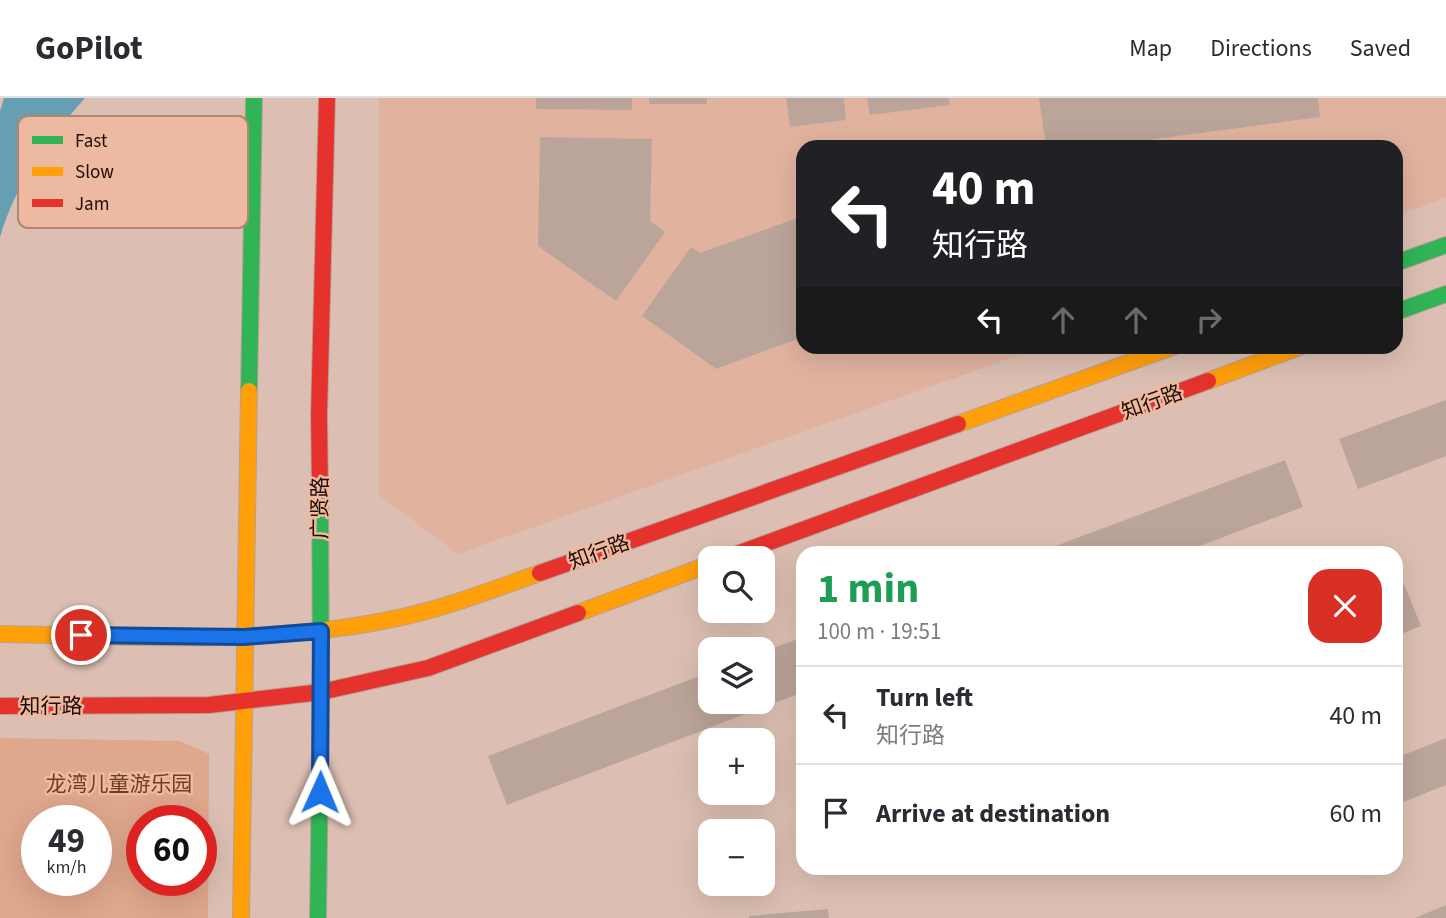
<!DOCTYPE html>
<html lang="en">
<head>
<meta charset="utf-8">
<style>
	:root { --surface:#fff; --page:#f7f7f7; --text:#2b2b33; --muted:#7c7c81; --line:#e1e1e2 }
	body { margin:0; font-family:"Source Sans 3","Noto Sans SC",sans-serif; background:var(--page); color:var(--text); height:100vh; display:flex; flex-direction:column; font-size:26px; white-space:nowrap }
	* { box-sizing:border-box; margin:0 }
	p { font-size:23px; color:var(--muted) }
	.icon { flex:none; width:38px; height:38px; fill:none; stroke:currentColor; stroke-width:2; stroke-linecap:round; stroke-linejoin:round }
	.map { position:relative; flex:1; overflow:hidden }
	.sheet { position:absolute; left:796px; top:448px; width:607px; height:329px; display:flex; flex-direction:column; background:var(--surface); border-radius:21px; box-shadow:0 7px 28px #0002 }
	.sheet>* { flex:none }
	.hud { position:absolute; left:796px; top:42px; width:607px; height:214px; border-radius:21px; box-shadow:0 7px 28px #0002; background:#202124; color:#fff; overflow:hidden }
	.fabs { position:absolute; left:698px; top:448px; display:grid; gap:14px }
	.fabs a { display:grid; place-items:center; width:77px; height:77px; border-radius:14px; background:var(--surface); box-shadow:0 7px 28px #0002; font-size:35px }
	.speed { position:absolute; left:21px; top:707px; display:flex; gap:14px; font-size:35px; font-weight:700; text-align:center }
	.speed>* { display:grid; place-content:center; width:91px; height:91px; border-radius:50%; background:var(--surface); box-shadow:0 7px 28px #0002; line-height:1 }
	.speed small { font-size:18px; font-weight:400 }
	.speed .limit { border:10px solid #d22; background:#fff; color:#111 }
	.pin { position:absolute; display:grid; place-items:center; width:60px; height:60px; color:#fff; margin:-30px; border:4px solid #fff; border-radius:50%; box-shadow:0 2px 7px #0007 }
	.me { position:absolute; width:77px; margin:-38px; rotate:1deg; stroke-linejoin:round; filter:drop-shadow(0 0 5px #0008) }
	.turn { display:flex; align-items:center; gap:24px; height:147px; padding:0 21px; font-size:32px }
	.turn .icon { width:91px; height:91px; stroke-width:2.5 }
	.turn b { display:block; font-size:49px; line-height:60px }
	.lanes { display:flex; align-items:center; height:66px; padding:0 21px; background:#0003; justify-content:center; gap:35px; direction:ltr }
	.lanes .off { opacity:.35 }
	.round { display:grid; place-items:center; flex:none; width:74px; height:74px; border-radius:21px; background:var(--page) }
	.overview { display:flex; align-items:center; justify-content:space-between; height:119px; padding:0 21px }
	h1 { font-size:42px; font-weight:700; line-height:52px; color:#1e9e55 }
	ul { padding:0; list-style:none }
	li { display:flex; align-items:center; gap:21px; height:98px; padding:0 21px; border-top:2px solid var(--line) }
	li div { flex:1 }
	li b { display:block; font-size:26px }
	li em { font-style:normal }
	header { display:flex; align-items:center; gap:42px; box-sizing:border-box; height:98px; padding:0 35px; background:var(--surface); border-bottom:2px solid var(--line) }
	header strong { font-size:33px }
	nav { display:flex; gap:38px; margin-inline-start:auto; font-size:24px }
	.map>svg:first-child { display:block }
	.built { fill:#e1b39f }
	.green { fill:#dfa78c; fill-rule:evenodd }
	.water { fill:#669fb3 }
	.building { fill:#bba59a }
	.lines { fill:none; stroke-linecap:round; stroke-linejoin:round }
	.fast-casing { stroke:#b6a197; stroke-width:18 }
	.slow-casing { stroke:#b6a197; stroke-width:18 }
	.jam-casing { stroke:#b6a197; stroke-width:18 }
	.fast { stroke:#30b455; stroke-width:16 }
	.slow { stroke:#ff9f0a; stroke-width:16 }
	.jam { stroke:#e5322d; stroke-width:16 }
	.route-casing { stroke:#114b97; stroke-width:18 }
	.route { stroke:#1a73e8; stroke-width:12 }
	.labels { text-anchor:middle; stroke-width:5; stroke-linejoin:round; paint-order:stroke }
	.street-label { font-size:21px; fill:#210f07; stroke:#edb9a1 }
	.park-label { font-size:21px; fill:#6d3c23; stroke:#edb9a1 }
	.key { fill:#edb9a1; stroke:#b08673; stroke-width:2 }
	.key-label { font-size:19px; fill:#210f07 }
</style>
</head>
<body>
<header>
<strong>GoPilot</strong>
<nav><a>Map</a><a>Directions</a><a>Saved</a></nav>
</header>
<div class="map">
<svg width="1446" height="820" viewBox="0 0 1446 820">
	<rect width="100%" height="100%" fill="#dcbfb2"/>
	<path class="built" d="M379 0H1446V99L1397 118 1396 49H803V248L1042 249 458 456 379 397Z"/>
	<path class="green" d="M0 640 180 643 209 656 208 820H0ZM37 723H96V782H37ZM142 723H201V782H142Z"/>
	<path class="water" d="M4 0H85C47 43 17 83 0 139V13Z"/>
	<path class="building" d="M536 0H632V12L536 11Z
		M649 0H707V6H649Z
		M786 0H844L846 22 790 29Z
		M867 0H949L950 7 870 17Z
		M1039 0H1318L1320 19 1095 49H1046Z
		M540 39 652 41 650 123 665 134 616 203 538 148Z
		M803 118V239L716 271 642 218 691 149 700 155Z
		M1446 302V358L1358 391 1339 341Z
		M1285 362 1303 409 1181 455H1037Z
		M1404 486 1421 528 1396 538V490Z
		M803 539V594L507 707 488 658 710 574V604H763V554Z
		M1446 640V687L1396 707V660Z
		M1446 807V820H1415Z
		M828 811 829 820H749V818Z"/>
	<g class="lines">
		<g class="fast-casing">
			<path id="fast" d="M1396 165 1446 147
				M1396 214 1446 196
				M249 293 254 0
				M318 820 321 594 320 392"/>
		</g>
		<g class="slow-casing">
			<path id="slow" d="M1208 283 1302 248
				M958 326 1175 248
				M578 515 710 466
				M0 536C130 538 264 548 393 521 443 511 491 492 540 475
				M241 820 249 293"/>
		</g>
		<g class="jam-casing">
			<path id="jam" d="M320 392 319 317 327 0
				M726 460 1208 283
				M540 475 958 326
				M0 608 209 607 321 594 428 570 578 515"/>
		</g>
		<use href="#fast" class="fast"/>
		<use href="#slow" class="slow"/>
		<use href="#jam" class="jam"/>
	</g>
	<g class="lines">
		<g class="route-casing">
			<path id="route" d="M81 537 244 539 321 533 320 694"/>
		</g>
		<use href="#route" class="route"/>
	</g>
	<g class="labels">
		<g class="street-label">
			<text transform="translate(1152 304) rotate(-20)" y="7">知行路</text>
			<text transform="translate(320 410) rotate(-90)" y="7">广贤路</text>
			<text transform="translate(599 454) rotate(-20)" y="7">知行路</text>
			<text x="51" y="615">知行路</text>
		</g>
		<g class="park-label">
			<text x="119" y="693">龙湾儿童游乐园</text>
		</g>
	</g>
	<rect x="18" y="18" width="230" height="112" rx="10" class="key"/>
	<rect x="32" y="38" width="31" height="8" fill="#30b455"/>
	<rect x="32" y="69" width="31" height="9" fill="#ff9f0a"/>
	<rect x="32" y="101" width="31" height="8" fill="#e5322d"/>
	<g class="key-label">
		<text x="75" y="49">Fast</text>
		<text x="75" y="80">Slow</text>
		<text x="75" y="112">Jam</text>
	</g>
</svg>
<div class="fabs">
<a><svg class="icon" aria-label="search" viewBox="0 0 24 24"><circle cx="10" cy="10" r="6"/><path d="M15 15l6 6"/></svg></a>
<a><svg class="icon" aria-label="layers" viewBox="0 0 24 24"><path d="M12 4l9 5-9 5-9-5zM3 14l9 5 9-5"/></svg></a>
<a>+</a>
<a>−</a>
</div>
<div class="speed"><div>49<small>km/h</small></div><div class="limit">60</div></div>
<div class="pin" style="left:81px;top:537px;background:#d93025"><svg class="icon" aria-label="arrive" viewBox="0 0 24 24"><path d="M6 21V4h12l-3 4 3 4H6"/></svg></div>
<svg class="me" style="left:320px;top:694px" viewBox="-20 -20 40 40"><path d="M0-17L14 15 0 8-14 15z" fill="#1a73e8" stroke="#fff" stroke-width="4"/></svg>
<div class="hud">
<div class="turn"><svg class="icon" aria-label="left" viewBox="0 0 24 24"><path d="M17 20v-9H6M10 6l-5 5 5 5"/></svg><div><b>40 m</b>知行路</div></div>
<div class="lanes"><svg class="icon" aria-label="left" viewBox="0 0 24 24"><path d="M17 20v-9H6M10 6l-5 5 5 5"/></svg><svg class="icon off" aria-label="ahead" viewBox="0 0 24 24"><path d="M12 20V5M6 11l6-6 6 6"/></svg><svg class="icon off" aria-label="ahead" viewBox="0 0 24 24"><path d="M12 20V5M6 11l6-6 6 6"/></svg><svg class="icon off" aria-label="right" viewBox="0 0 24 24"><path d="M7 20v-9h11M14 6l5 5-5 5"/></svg></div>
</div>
<section class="sheet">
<div class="overview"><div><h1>1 min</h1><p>100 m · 19:51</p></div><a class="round" style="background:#d93025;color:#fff"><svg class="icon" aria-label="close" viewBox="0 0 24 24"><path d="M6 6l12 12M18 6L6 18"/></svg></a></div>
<ul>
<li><svg class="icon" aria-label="left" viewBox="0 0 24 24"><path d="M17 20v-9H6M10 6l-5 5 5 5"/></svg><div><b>Turn left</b><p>知行路</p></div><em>40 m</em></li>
<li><svg class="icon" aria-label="arrive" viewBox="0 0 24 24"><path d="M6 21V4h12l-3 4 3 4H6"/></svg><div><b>Arrive at destination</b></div><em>60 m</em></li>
</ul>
</section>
</div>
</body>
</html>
